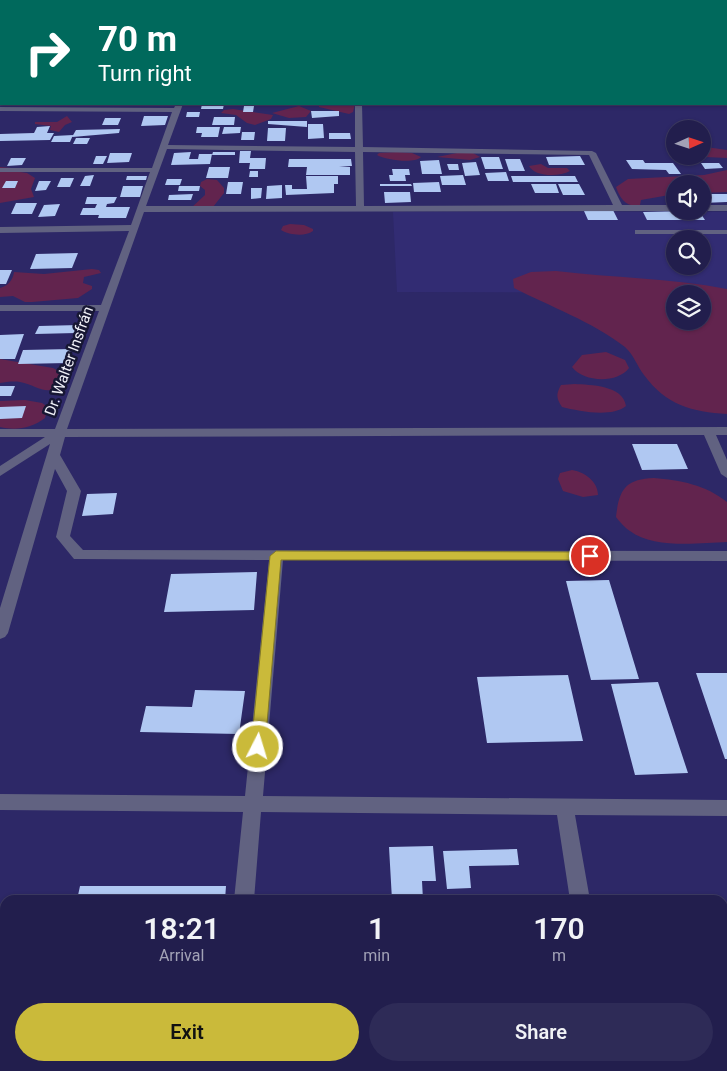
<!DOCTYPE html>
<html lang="en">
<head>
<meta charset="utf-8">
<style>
	:root { --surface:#221e4d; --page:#2e2b57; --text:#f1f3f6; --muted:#a2a2b6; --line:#3f3c65; --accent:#caba3a }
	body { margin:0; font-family:Roboto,sans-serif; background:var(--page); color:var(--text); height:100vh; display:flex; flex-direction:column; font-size:19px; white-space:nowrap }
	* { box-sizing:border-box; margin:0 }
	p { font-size:16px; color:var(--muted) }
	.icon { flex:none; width:28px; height:28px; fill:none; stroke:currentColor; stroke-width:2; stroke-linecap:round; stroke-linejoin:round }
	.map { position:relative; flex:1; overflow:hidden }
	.sheet { position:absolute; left:0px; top:895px; width:728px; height:176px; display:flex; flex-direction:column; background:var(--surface); border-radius:15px 15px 0 0; box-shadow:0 1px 4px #0004,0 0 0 1px var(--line) }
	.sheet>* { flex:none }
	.banner { position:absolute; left:0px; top:0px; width:728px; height:105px; box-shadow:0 1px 4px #0004,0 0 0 1px var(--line); background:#00695c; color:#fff; overflow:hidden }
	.needle { width:32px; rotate:87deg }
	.tools { position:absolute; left:666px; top:120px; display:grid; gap:10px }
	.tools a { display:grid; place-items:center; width:45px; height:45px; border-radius:50%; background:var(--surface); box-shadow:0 1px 4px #0004,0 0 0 1px var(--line); font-size:25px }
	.pin { position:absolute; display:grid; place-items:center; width:42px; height:42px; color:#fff; margin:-21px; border:2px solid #fff; border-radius:50%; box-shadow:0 1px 5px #0007 }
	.me { position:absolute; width:55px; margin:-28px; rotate:5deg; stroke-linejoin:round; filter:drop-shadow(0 0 4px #0008) }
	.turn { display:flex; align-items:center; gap:18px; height:105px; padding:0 15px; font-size:22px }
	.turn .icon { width:65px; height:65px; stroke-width:2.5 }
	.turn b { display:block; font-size:35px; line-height:42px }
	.eta { display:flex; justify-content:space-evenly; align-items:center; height:85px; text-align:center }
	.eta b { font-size:30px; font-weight:600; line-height:35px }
	.button { display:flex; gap:10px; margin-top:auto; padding:10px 15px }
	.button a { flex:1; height:58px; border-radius:30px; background:var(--accent); color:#111; font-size:20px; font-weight:600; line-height:58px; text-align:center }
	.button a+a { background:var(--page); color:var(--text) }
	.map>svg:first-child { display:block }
	.built { fill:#322c73; fill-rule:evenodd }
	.green { fill:#62244e; fill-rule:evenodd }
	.building { fill:#b0c8f2 }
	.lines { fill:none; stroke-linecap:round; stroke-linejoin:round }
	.service { fill:#616281; fill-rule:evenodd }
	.minor { fill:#616281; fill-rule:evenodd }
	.route { fill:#caba3a; stroke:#837926 }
	.labels { text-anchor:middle; stroke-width:5; stroke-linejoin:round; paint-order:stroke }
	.street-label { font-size:15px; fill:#f1f1f9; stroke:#171733 }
</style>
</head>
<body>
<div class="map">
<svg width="727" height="1071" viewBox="0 0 727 1071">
	<rect width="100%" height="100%" fill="#2d2867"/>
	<path class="built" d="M393 212H727V293L397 292ZM675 239H702V266H675Z"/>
	<path class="green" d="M75 0H357V1H75Z
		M319 104H355L353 112 349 114 319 107Z
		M299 106 311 111 306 117 289 118 272 113Z
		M233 109 273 115 271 119 255 125 247 123 236 115 221 113 224 110Z
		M67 116 72 122 65 125 59 132 50 130 51 126 35 124V122H57Z
		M706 147 727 150V158L705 157 703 156V149Z
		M397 152 412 153 421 157C414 164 386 160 377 155L379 153Z
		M457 153H473L480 157 470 160 437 157Z
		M541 164 548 168H567L570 171C559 177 535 177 529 166Z
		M0 167 12 168 13 171 27 173 35 178 31 189 34 197 0 203Z
		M727 170V192L703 193 702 184H675V194L641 200 640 205C627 208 620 199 616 187L628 179 704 175Z
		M207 179 217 180 224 188V193L213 207 191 208 205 195V190L200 186 201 182Z
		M290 224 304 225 313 229V231C305 237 289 235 281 230L283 226Z
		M92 269 99 270 101 273 84 277 83 283 92 286V289L78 298 32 302H25L13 296 0 297V288C8 286 13 280 14 272L44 274Z
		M556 271C613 278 670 278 727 289V414C692 412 666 405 644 375 637 366 634 355 625 347 591 321 551 307 514 288L513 279 531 272ZM675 294H702V321H675Z
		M606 352 625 360 629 368C617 384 583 382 572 367L582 355Z
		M0 359 53 368 64 374V384C45 398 38 385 20 382 14 381 6 382 0 383Z
		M575 384C590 385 623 385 626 406 611 418 579 411 562 407 556 398 556 394 561 385Z
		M25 400 42 403 48 407 45 418C32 428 16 431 0 427V401Z
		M572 470C584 472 598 481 598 495L583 497 563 491 558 479 560 473Z
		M654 478C680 480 706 485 727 502V542C699 543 653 549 630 531 625 528 620 522 616 517 619 490 625 479 654 478Z"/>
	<path class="building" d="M202 104H224L223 109H201Z
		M244 106H254L253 112H243Z
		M311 111H339V116L312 118Z
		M187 112H200L199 117H186Z
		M144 116H168L165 125 141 126Z
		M214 117H235L234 125H212Z
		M105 118H121L118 125H102Z
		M268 121H307V127L268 124Z
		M308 124H323L324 138 308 139Z
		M50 126 47 133H54L50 140 0 141V134L34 133 37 127Z
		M197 127H220L218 137H201L202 133H196Z
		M224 127H241L240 133 222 134Z
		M268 128H286L285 141H267Z
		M120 129 119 133 72 137 76 130Z
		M242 132H255L254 140H241Z
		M329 133H350L351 139H329Z
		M73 135 70 142H51L54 136Z
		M76 138H90L87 144H73Z
		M240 151H251L250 158H266L265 169H249L250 163H239Z
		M191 152 189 159H198L199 154H212L210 164 171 165 174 153Z
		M213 152H235V155H212Z
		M110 153H132L129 162 107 163Z
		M96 156H107L103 164H93Z
		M580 156 585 165H549L546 157Z
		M481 157H499L503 169H485Z
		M11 158H26L22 165 7 166Z
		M289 159H351L352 166H339L350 167V175H306L307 167H288Z
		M505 159H520L525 171H509Z
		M439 160 442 174H422L420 161Z
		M626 160H643L645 163H673L681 174H669L666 170 632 169Z
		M476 162 480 175 465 176 462 163Z
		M701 163H719L723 168 705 169Z
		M447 164H458L459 170H449Z
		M209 167H230L228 178H206Z
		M392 169H409L410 175H405L406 181H390L389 175H393Z
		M250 171H258V177H249Z
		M506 172 509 181H488L485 173Z
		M94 175 90 186H80L85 176Z
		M463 175 466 185H442L440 176Z
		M127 176H147L146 180H126Z
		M306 176H338V184H334V193L286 195 285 185H292V189H307Z
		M511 176H575L578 182H513Z
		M61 178H74L70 187H57Z
		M167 179H182L180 185H165Z
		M6 181H18L15 188H2Z
		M39 181H51L46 190 35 191Z
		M228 182H243L241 194H226Z
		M439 182 441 192H414L413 183Z
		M380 184H411L412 186H380Z
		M531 184H556L559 193H535Z
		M558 184H579L585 195H563Z
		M282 185V198L266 199 267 186Z
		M123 186H143L140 197H120Z
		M179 186H200L199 191H178Z
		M251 188H262L261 198 251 199Z
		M384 192H410L411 202 385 203Z
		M193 194 191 200H168L169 195Z
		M702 194H727V202L702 203Z
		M87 197H117L114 203 107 204 106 207H130L126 218H98L99 215H80L83 208H95L97 204H85Z
		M16 203H37L32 214H11Z
		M60 204 55 216 38 217 44 205Z
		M613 210 618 220H588L584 211Z
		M689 211H699L705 220H647L643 212Z
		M78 253 72 268 30 269 36 254Z
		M0 270H12L6 284H0Z
		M79 325 76 333 35 334 39 326Z
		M24 334 15 359H0V335Z
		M71 349 67 363 18 364 23 350Z
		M0 386H15L11 396H0Z
		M26 406 22 418 0 419V407Z
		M632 444H677L688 469 642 470Z
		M117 493 113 514 82 516 87 494Z
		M257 572 254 610 164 612 171 574Z
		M609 580 639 679 591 680 566 581Z
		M696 673H727V759H725Z
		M568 675 583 741 487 743 477 677Z
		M658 682 688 773 635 775 611 684Z
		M195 690 245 691 239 734 140 732 146 706 192 707Z
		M433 846 436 881H422L423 900H392L389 847Z
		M517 849 519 865 469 866 471 888 447 889 443 851Z
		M80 886H226L225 900H77Z"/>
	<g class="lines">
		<path class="service" d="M0 36H1V40H0Z
			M635 230H727V234H635Z"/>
		<path class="minor" d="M0 0H75L1 2Z
			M354 0H360V1H354Z
			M366 0H372V1H366Z
			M705 0H711L712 1H706Z
			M726 20H727V25H726Z
			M0 43H1V47H0Z
			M726 44H727V48H726Z
			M176 104H183L168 145 355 147V104H362L363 147 592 151 596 153 622 205H675V211L144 212 67 429 727 427V435H716L727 460V478L721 474 704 435 65 437 60 455 81 491 70 536 83 550 727 551V561L283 560 263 796 727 800V816L575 815 590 900H570L557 815 261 812 254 900H234L243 812 0 810V794L245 796 269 560 74 559 56 537 67 491 55 469 8 633 5 637 0 639V608L50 444 0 476V466L45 437H0V429H55L99 311H0V305H101L129 231 0 233V227L131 225 150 172H0V168H152L172 112 0 111V107L174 108ZM167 149 355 152 356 206H146ZM363 152 589 155 613 205 364 206Z
			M702 205H727V211H702Z
			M219 1066H241V1071H219Z
			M595 1066H617L618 1071H596Z"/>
	</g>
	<path class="route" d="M276 551 590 552 595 556 590 560H281L265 747 263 751 258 753 253 751 251 747 270 556Z"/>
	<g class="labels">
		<g class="street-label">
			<text transform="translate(69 361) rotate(-70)" y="5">Dr. Walter Insfrán</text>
		</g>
	</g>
</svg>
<div class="tools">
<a><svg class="needle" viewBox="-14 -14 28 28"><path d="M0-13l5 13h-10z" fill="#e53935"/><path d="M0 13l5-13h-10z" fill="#a2a2b6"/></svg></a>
<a><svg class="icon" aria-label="sound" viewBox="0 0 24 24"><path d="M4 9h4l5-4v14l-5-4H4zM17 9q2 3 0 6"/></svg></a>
<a><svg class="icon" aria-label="search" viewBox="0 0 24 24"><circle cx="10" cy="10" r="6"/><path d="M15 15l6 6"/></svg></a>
<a><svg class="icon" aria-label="layers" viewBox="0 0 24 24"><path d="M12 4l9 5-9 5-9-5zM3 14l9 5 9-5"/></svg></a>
</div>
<div class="pin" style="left:590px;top:556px;background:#d93025"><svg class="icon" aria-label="arrive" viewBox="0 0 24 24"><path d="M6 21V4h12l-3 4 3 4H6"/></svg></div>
<svg class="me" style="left:258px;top:747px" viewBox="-20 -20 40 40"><circle r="17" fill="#caba3a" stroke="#fff" stroke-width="3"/><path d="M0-11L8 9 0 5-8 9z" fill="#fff"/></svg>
<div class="banner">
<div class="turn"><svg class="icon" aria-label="right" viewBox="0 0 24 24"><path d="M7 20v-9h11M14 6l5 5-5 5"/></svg><div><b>70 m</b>Turn right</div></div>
</div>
<section class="sheet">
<div class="eta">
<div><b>18:21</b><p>Arrival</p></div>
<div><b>1</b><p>min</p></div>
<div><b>170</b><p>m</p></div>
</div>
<div class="button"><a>Exit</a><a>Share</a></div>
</section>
</div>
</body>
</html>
